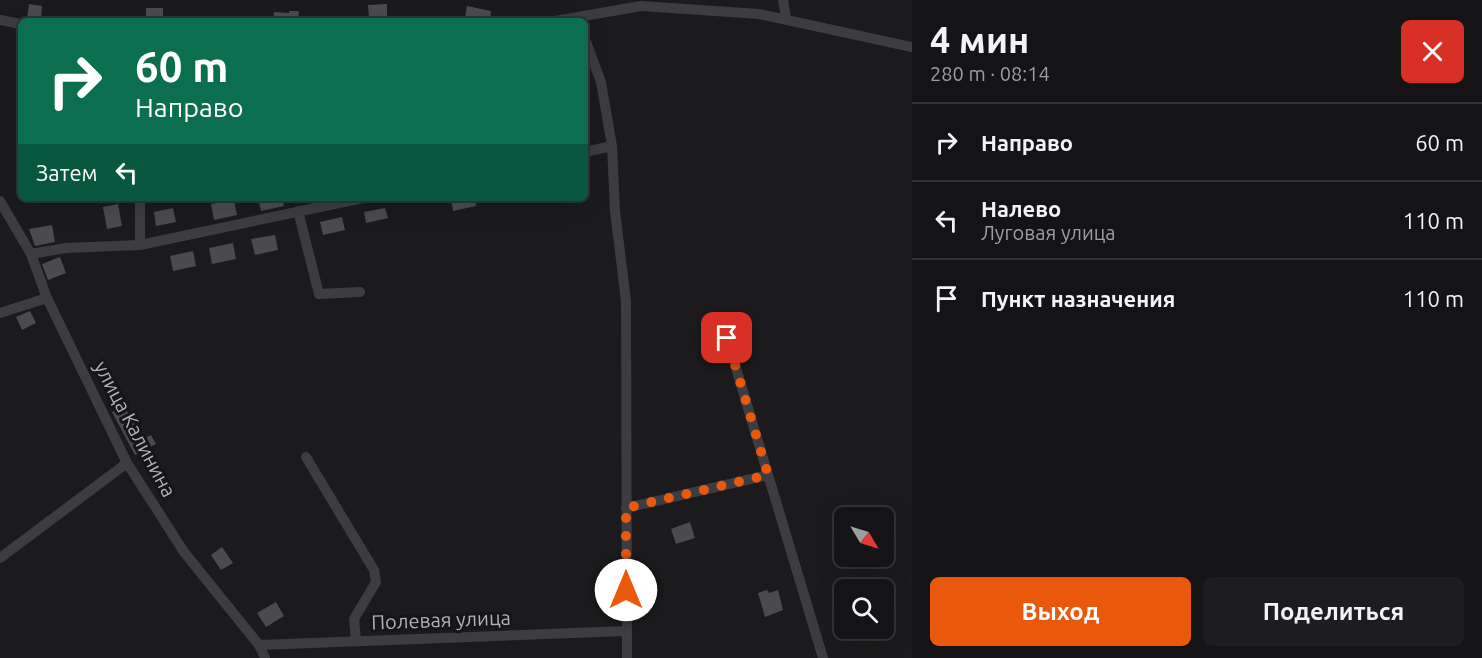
<!DOCTYPE html>
<html lang="ru">
<head>
<meta charset="utf-8">
<style>
	:root { --surface:#141416; --page:#1d1d1f; --text:#f1f3f6; --muted:#9d9ea1; --line:#333335; --accent:#ea580c }
	body { margin:0; font-family:Ubuntu,sans-serif; background:var(--page); color:var(--text); height:100vh; display:flex; flex-direction:column; font-size:22px; white-space:nowrap }
	* { box-sizing:border-box; margin:0 }
	p { font-size:20px; color:var(--muted) }
	.icon { flex:none; width:33px; height:33px; fill:none; stroke:currentColor; stroke-width:2; stroke-linecap:round; stroke-linejoin:round }
	.map { position:relative; flex:1; overflow:hidden }
	.sheet { display:flex; flex-direction:column; background:var(--surface); width:570px }
	.sheet>* { flex:none }
	.guide { position:absolute; left:18px; top:18px; width:570px; height:183px; border-radius:9px; box-shadow:0 6px 24px #0002,0 0 0 2px var(--line); background:#0b6e4f; color:#fff; overflow:hidden }
	.needle { width:39px; rotate:128deg }
	.controls { position:absolute; left:834px; top:507px; display:grid; gap:12px }
	.controls a { display:grid; place-items:center; width:60px; height:60px; border-radius:9px; background:var(--surface); box-shadow:0 6px 24px #0002,0 0 0 2px var(--line); font-size:30px }
	.pin { position:absolute; display:grid; place-items:center; width:51px; height:51px; color:#fff; margin:-26px; border-radius:12px; box-shadow:0 3px 9px #0006 }
	.me { position:absolute; width:66px; margin:-33px; rotate:0deg; stroke-linejoin:round; filter:drop-shadow(0 0 4px #0008) }
	.turn { display:flex; align-items:center; gap:21px; height:126px; padding:0 18px; font-size:27px }
	.turn .icon { width:78px; height:78px; stroke-width:2.5 }
	.turn b { display:block; font-size:42px; line-height:51px }
	.then { display:flex; align-items:center; height:57px; padding:0 18px; background:#0003; gap:12px; font-size:22px }
	.round { display:grid; place-items:center; flex:none; width:63px; height:63px; border-radius:9px; background:var(--page) }
	.summary { display:flex; align-items:center; justify-content:space-between; height:102px; padding:0 18px }
	h1 { font-size:36px; font-weight:700; line-height:45px }
	.action { display:flex; gap:12px; margin-top:auto; padding:12px 18px }
	.action a { flex:1; height:69px; border-radius:9px; background:var(--accent); color:#fff; font-size:24px; font-weight:700; line-height:69px; text-align:center }
	.action a+a { background:var(--page); color:var(--text) }
	ul { padding:0; list-style:none }
	li { display:flex; align-items:center; gap:18px; height:78px; padding:0 18px; border-top:2px solid var(--line) }
	li div { flex:1 }
	li b { display:block; font-size:22px }
	li em { font-style:normal }
	main { display:flex; flex:1; min-height:0 }
	.map>svg:first-child { display:block }
	.building { fill:#4a4b4f }
	.lines { fill:none; stroke-linecap:round; stroke-linejoin:round }
	.minor { stroke:#3c3d41; stroke-width:10 }
	.route { stroke:#ea580c; stroke-width:10; stroke-dasharray:0 18 }
	.labels { text-anchor:middle; stroke-width:6; stroke-linejoin:round; paint-order:stroke }
	.street-label { font-size:20px; fill:#afb3bb; stroke:#161618 }
</style>
</head>
<body>
<main>
<div class="map">
<svg width="912" height="658" viewBox="0 0 912 658">
	<rect width="100%" height="100%" fill="#1b1b1d"/>
	<path class="building" d="M29 4 42 6 41 20 27 18Z
		M387 4V18L369 19 368 5Z
		M467 6 491 11 490 21 465 18Z
		M146 8H163V21H146Z
		M289 11H299L298 21H273L274 12 289 13Z
		M258 198H282L284 206 261 211Z
		M451 198H475L476 206 453 211Z
		M234 200 237 215 214 220 211 204Z
		M118 204 122 226 107 229 103 207Z
		M173 208 176 222 156 226 154 212Z
		M385 208 388 218 366 223 364 212Z
		M342 217 345 230 323 235 320 222Z
		M52 225 55 242 35 246 29 229Z
		M275 235 278 250 255 255 251 239Z
		M233 243 236 259 212 264 209 248Z
		M193 251 196 266 173 271 170 256Z
		M60 257 66 273 48 280 42 264Z
		M30 311 36 323 22 330 16 317Z
		M126 405 128 413 143 439 151 435 156 444 135 455 112 412Z
		M690 522 695 538 676 544 671 529Z
		M222 547 233 563 221 570 211 555Z
		M767 590 769 593 778 590 783 610 765 617 758 593Z
		M276 602 284 616 266 627 257 613Z"/>
	<g class="lines">
		<path class="minor" d="M783 0 786 18
			M0 20 21 24
			M555 21 641 6 759 14 912 47
			M585 39 601 82 612 146 615 211 626 301 627 658
			M585 152 612 146
			M0 201 31 254 47 298 127 463 184 552 259 645 265 658
			M298 211 319 294 360 292
			M140 245V198
			M31 254 66 248 140 245 363 198
			M0 313 47 298
			M727 338 823 658
			M306 457 374 570 376 582 354 619 356 641
			M626 508 768 475
			M0 558 127 463
			M259 645 626 631"/>
	</g>
	<g class="lines">
		<path class="route" d="M626 590V508L768 475 727 338"/>
	</g>
	<g class="labels">
		<g class="street-label">
			<text transform="translate(135 429) rotate(62)" y="7">улица Калинина</text>
			<text transform="translate(441 620) rotate(-2)" y="7">Полевая улица</text>
		</g>
	</g>
</svg>
<div class="controls">
<a><svg class="needle" viewBox="-14 -14 28 28"><path d="M0-13l5 13h-10z" fill="#e53935"/><path d="M0 13l5-13h-10z" fill="#9d9ea1"/></svg></a>
<a><svg class="icon" aria-label="search" viewBox="0 0 24 24"><circle cx="10" cy="10" r="6"/><path d="M15 15l6 6"/></svg></a>
</div>
<div class="pin" style="left:727px;top:338px;background:#d93025"><svg class="icon" aria-label="arrive" viewBox="0 0 24 24"><path d="M6 21V4h12l-3 4 3 4H6"/></svg></div>
<svg class="me" style="left:626px;top:590px" viewBox="-20 -20 40 40"><circle r="19" fill="#fff"/><path d="M0-13L10 11 0 6-10 11z" fill="#ea580c"/></svg>
<div class="guide">
<div class="turn"><svg class="icon" aria-label="right" viewBox="0 0 24 24"><path d="M7 20v-9h11M14 6l5 5-5 5"/></svg><div><b>60 m</b>Направо</div></div>
<div class="then">Затем<svg class="icon" aria-label="left" viewBox="0 0 24 24"><path d="M17 20v-9H6M10 6l-5 5 5 5"/></svg></div>
</div>
</div>
<section class="sheet">
<div class="summary"><div><h1>4 мин</h1><p>280 m · 08:14</p></div><a class="round" style="background:#d93025;color:#fff"><svg class="icon" aria-label="close" viewBox="0 0 24 24"><path d="M6 6l12 12M18 6L6 18"/></svg></a></div>
<ul>
<li><svg class="icon" aria-label="right" viewBox="0 0 24 24"><path d="M7 20v-9h11M14 6l5 5-5 5"/></svg><div><b>Направо</b></div><em>60 m</em></li>
<li><svg class="icon" aria-label="left" viewBox="0 0 24 24"><path d="M17 20v-9H6M10 6l-5 5 5 5"/></svg><div><b>Налево</b><p>Луговая улица</p></div><em>110 m</em></li>
<li><svg class="icon" aria-label="arrive" viewBox="0 0 24 24"><path d="M6 21V4h12l-3 4 3 4H6"/></svg><div><b>Пункт назначения</b></div><em>110 m</em></li>
</ul>
<div class="action"><a>Выход</a><a>Поделиться</a></div>
</section>
</main>
</body>
</html>
